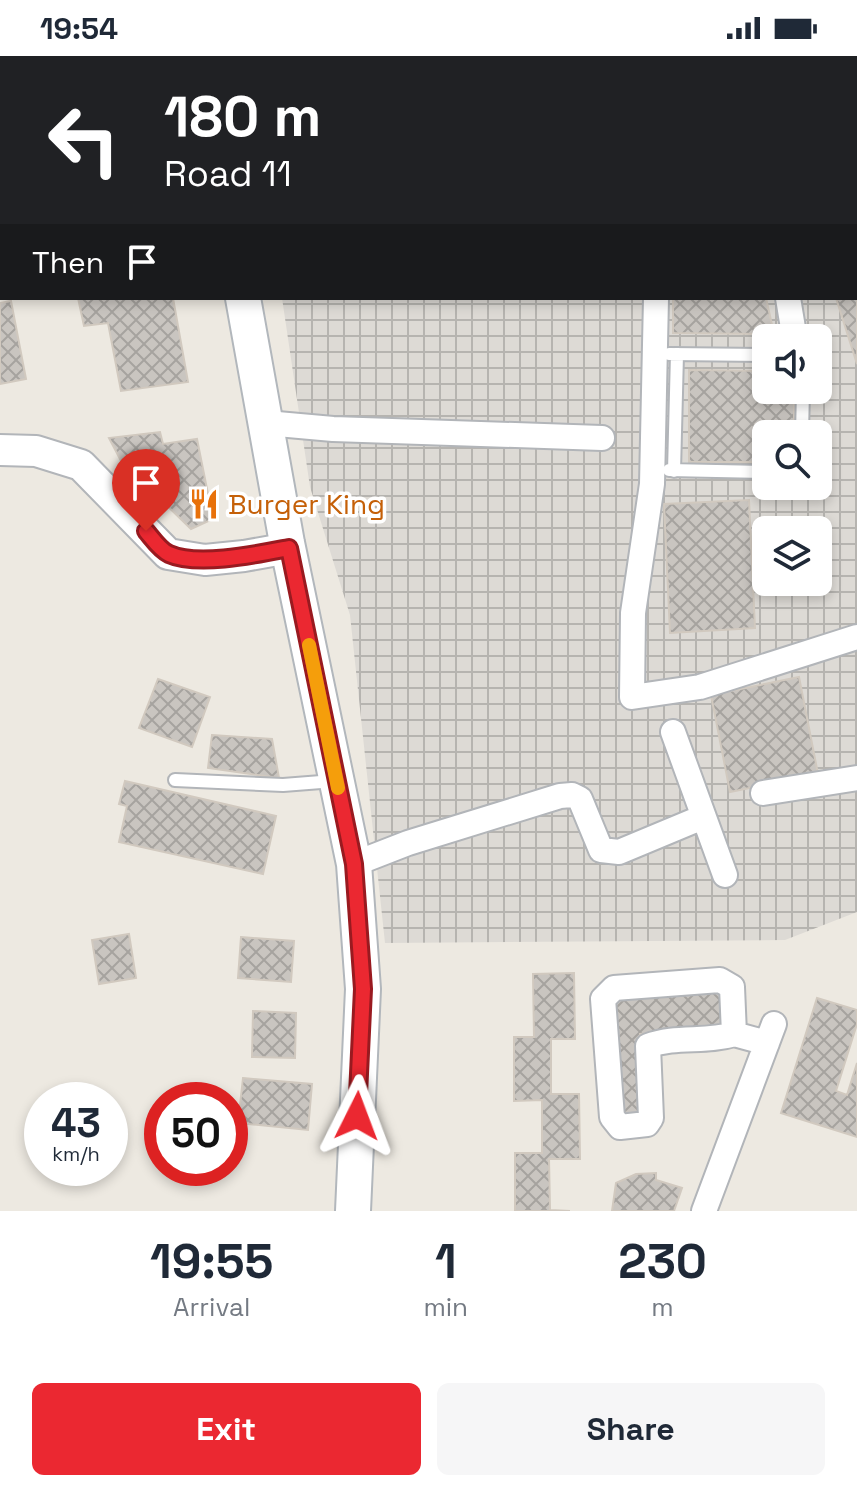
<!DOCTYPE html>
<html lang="en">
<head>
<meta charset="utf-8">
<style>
	:root { --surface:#fff; --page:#f6f6f7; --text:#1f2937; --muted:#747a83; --accent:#eb2831 }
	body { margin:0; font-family:"Space Grotesk",sans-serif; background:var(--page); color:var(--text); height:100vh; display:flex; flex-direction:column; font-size:30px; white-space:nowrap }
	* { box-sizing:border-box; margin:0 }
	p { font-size:26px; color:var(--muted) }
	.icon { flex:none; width:44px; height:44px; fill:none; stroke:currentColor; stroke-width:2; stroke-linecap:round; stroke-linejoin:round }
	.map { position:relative; height:1155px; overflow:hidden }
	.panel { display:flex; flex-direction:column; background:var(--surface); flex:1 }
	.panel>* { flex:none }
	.guide { position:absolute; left:0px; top:0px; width:858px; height:244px; box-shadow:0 4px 12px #0003; background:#202124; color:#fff; overflow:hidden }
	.controls { position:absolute; left:752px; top:268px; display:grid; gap:16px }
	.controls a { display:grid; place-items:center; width:80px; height:80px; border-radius:12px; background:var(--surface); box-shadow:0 4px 12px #0003; font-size:40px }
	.speed { position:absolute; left:24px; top:1026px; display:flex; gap:16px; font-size:40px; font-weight:700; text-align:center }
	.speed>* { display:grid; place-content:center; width:104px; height:104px; border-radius:50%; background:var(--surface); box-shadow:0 4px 12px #0003; line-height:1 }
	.speed small { font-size:20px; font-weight:400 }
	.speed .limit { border:12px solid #d22; background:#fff; color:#111 }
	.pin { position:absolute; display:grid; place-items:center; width:68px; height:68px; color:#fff; margin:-82px -34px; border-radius:50% 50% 50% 0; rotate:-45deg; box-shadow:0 0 8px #0007 }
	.pin .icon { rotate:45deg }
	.me { position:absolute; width:88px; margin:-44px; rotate:3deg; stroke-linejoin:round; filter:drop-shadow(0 0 6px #0008) }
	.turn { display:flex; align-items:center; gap:28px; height:168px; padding:0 32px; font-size:36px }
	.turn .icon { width:104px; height:104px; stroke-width:2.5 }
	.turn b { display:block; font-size:56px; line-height:68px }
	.then { display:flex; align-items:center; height:76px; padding:0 32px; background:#0003; gap:16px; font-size:30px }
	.eta { display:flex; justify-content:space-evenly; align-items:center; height:136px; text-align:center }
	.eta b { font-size:48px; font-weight:700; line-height:56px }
	.button { display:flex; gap:16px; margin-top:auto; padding:16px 32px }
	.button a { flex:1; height:92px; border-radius:12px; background:var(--accent); color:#fff; font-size:32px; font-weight:700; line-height:92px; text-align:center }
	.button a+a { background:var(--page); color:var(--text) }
	.status { display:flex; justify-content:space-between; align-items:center; height:56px; padding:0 40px; background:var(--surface); direction:ltr }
	.status svg { height:22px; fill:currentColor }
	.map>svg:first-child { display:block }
	.industrial { fill:url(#industrial-grid); fill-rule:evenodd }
	.building { fill:url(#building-cross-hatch); stroke:#d1c9bf; stroke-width:2 }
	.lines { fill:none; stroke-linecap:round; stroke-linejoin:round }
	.service-casing { stroke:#b2b5b9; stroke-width:16 }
	.minor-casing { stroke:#b2b5b9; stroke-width:28 }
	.tertiary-casing { stroke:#b2b5b9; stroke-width:34 }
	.secondary-casing { stroke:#b2b7bc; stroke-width:38 }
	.service { stroke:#fff; stroke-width:12 }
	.minor { stroke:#fff; stroke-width:24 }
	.tertiary { stroke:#fff; stroke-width:30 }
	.secondary { stroke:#fff; stroke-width:34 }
	.route-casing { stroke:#991a20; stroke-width:20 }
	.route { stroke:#eb2831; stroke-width:14 }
	.slow { stroke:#f59e0b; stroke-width:14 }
	.labels { text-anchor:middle; stroke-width:7; stroke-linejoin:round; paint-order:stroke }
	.food-label { font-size:28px; fill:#c56008; stroke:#fff; text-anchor:start }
</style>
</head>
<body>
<div class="status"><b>19:54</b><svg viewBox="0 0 49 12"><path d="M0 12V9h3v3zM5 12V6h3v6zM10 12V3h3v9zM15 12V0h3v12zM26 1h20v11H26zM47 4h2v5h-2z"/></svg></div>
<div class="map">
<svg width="857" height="1155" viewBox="0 0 857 1155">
	<defs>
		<pattern id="industrial-grid" width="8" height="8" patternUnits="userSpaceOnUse" patternTransform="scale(2)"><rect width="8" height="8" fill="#dddad5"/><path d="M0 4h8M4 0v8" fill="none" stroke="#b6b4b0"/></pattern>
		<pattern id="building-cross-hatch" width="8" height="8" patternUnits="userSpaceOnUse" patternTransform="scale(2)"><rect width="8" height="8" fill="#c9c5c0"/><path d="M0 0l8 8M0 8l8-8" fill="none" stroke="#a6a39f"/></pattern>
	</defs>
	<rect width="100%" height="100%" fill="#ede9e1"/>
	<path class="industrial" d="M239 0H857V856L785 884 385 887 350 559 310 431 282 242H856V2ZM766 282H818V334H766ZM766 378H818V430H766ZM766 474H818V526H766Z"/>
	<path class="building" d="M244 0H428V2H244Z
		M779 0H857V146L856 2Z
		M857 197V308L836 242H856Z
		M78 242H173L188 326 121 335 108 267 84 270Z
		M673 242H766L774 278 673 277Z
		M11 245 26 323 0 328V247Z
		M689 314 766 315V334H794V378H766V406H689Z
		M160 376 163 388 197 383 213 463 191 473 121 405 109 382Z
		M749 444 755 572 670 577 664 448Z
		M799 621 818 718 730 736 711 639Z
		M158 623 210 641 192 691 139 672Z
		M212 679 272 683 279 722 208 712Z
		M125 725 276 760 263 818 119 786 127 750 119 748Z
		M129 878 136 922 99 928 92 884Z
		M241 881 294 885 291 926 238 922Z
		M574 917 575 983H551V1038H579L580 1103H549L550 1154 570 1155H515V1097H542V1044L514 1045V981H534L533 918Z
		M722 929 726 971 640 978 647 1062 621 1064 611 939Z
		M817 942 857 954V968L836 1035 847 1039 857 1007V1081L781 1057Z
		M253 955 296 957 295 1002 252 1001Z
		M243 1022 312 1028 308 1074 238 1067Z
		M656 1117V1124L682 1132 674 1155H612L616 1127 636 1118Z"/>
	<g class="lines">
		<g class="service-casing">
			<path id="service" d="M429 2V0
				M0 176 2 178
				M669 298 766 299
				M802 378 803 334
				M669 414 766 416
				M674 415 677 298
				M175 724 283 729 334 725"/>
		</g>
		<g class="minor-casing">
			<path id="minor" d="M661 2V0
				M856 181H857
				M656 242 652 428 633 557 632 641 700 631 857 581
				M788 242 793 272
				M266 367 333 373 602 382
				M673 676 725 819
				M763 737 857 722
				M354 808 408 787 560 740 572 739 580 743 601 794 619 796 703 761
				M734 978C706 987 676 979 648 990L651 1062 647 1068 620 1071 612 1061 603 943 614 932 720 924 732 931 734 978 767 987
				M704 1155 774 968"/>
		</g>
		<g class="tertiary-casing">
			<path id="tertiary" d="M0 394 36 395 81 409 168 498 205 504 244 500 289 492"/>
		</g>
		<g class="secondary-casing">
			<path id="secondary" d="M193 0V2
				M243 242 287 487 354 808 363 933 353 1155"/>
		</g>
		<use href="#service" class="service"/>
		<use href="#minor" class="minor"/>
		<use href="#tertiary" class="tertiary"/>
		<use href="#secondary" class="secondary"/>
	</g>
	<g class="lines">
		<g class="route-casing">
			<path id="route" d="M146 475C152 482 160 494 169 498 198 511 258 498 289 492L354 808 363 933 357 1060"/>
		</g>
		<use href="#route" class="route"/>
		<path class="slow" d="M309 589 338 732"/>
	</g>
	<defs>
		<g id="restaurant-bare" transform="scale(2.4)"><path d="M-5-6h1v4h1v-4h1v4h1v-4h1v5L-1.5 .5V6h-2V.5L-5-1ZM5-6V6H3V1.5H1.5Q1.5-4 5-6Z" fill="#e8710a" stroke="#fff" stroke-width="2.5" paint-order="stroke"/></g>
	</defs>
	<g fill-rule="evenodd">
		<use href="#restaurant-bare" x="204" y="448"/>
	</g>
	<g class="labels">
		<g class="food-label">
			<text x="228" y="458">Burger King</text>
		</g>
	</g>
</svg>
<div class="controls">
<a><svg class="icon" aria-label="sound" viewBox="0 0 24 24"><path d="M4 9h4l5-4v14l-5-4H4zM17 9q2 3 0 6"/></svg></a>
<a><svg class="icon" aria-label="search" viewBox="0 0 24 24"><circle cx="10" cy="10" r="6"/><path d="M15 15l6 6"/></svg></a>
<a><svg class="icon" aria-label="layers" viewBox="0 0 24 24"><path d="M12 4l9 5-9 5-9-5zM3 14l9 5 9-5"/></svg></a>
</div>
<div class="speed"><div>43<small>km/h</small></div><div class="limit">50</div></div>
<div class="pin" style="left:146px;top:475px;background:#d93025"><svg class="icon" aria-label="arrive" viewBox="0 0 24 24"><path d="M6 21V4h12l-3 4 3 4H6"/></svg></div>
<svg class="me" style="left:357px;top:1060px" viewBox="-20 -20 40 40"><path d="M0-17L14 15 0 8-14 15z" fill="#eb2831" stroke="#fff" stroke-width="4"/></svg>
<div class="guide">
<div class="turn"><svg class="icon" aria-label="left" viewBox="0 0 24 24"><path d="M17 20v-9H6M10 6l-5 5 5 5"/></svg><div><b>180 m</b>Road 11</div></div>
<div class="then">Then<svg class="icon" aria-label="arrive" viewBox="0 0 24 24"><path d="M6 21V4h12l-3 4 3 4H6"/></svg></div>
</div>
</div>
<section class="panel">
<div class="eta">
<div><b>19:55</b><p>Arrival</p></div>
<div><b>1</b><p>min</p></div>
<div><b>230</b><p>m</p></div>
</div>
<div class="button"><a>Exit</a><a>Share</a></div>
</section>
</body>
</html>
